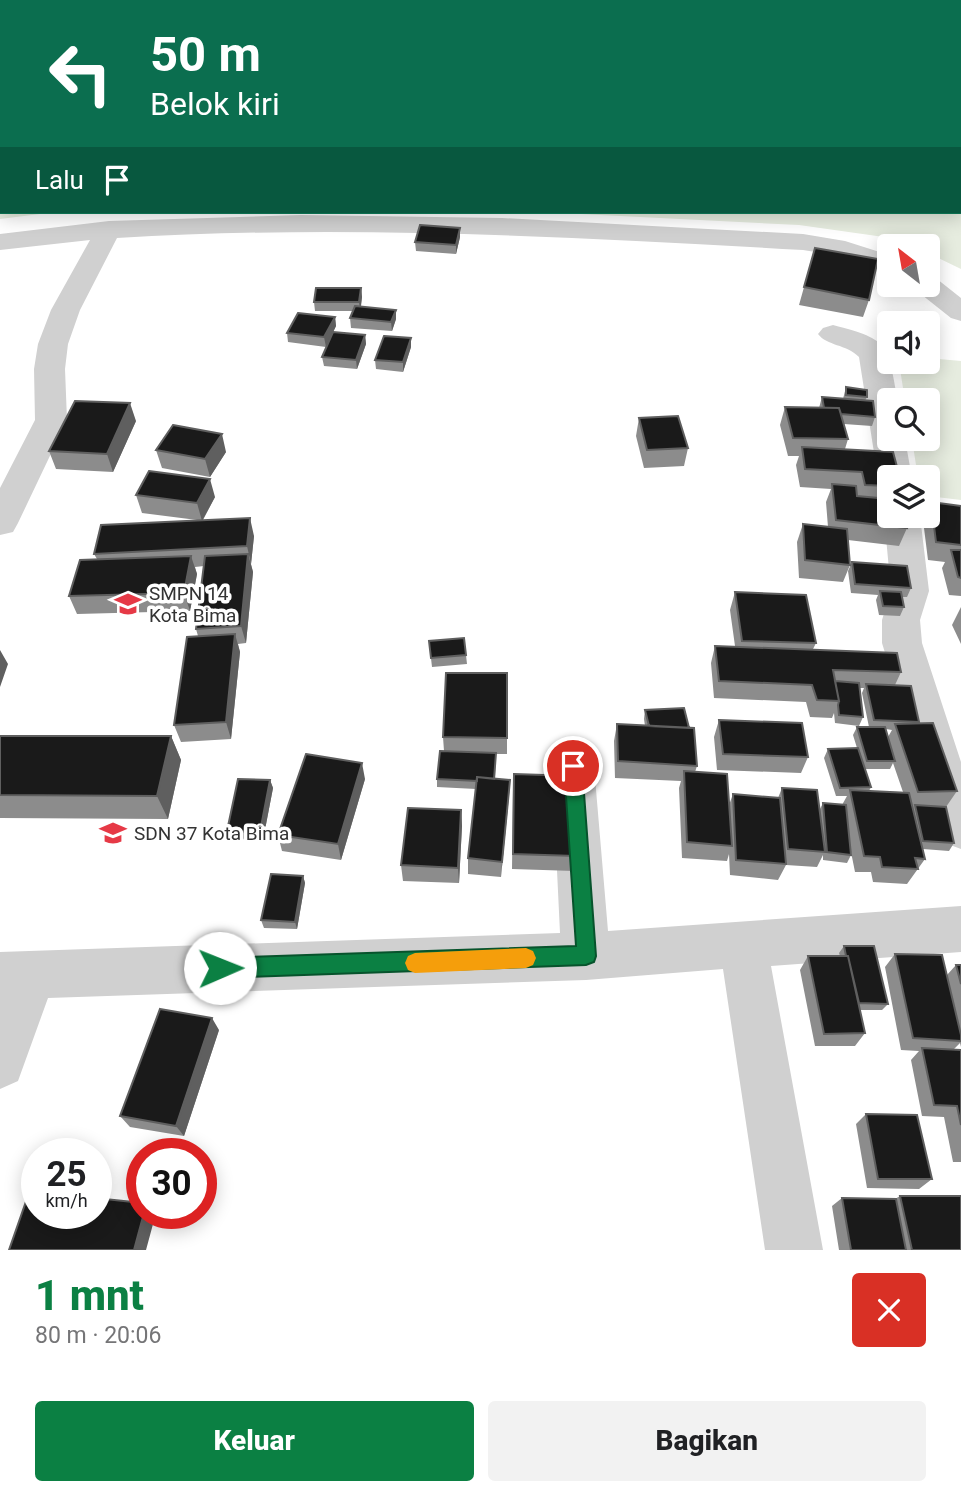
<!DOCTYPE html>
<html lang="id">
<head>
<meta charset="utf-8">
<style>
	:root { --surface:#fff; --page:#f2f2f2; --text:#202124; --muted:#757577; --accent:#0b8043 }
	body { margin:0; font-family:Roboto,sans-serif; background:var(--page); color:var(--text); height:100vh; display:flex; flex-direction:column; font-size:26px; white-space:nowrap }
	* { box-sizing:border-box; margin:0 }
	p { font-size:23px; color:var(--muted) }
	.icon { flex:none; width:38px; height:38px; fill:none; stroke:currentColor; stroke-width:2; stroke-linecap:round; stroke-linejoin:round }
	.map { position:relative; height:1250px; overflow:hidden }
	.drawer { display:flex; flex-direction:column; background:var(--surface); flex:1 }
	.drawer>* { flex:none }
	.banner { position:absolute; left:0px; top:0px; width:962px; height:214px; box-shadow:0 4px 18px #0003; background:#0b6e4f; color:#fff; overflow:hidden }
	.needle { width:46px; rotate:329deg }
	.controls { position:absolute; left:877px; top:234px; display:grid; gap:14px }
	.controls a { display:grid; place-items:center; width:63px; height:63px; border-radius:7px; background:var(--surface); box-shadow:0 4px 18px #0003; font-size:35px }
	.speed { position:absolute; left:21px; top:1138px; display:flex; gap:14px; font-size:35px; font-weight:700; text-align:center }
	.speed>* { display:grid; place-content:center; width:91px; height:91px; border-radius:50%; background:var(--surface); box-shadow:0 4px 18px #0003; line-height:1 }
	.speed small { font-size:18px; font-weight:400 }
	.speed .limit { border:10px solid #d22; background:#fff; color:#111 }
	.pin { position:absolute; display:grid; place-items:center; width:60px; height:60px; color:#fff; margin:-30px; border:4px solid #fff; border-radius:50%; box-shadow:0 2px 7px #0007 }
	.me { position:absolute; width:77px; margin:-38px; rotate:89deg; stroke-linejoin:round; filter:drop-shadow(0 0 5px #0008) }
	.turn { display:flex; align-items:center; gap:24px; height:147px; padding:0 35px; font-size:32px }
	.turn .icon { width:91px; height:91px; stroke-width:2.5 }
	.turn b { display:block; font-size:49px; line-height:60px }
	.then { display:flex; align-items:center; height:66px; padding:0 35px; background:#0003; gap:14px; font-size:26px }
	.round { display:grid; place-items:center; flex:none; width:74px; height:74px; border-radius:7px; background:var(--page) }
	.head { display:flex; align-items:center; justify-content:space-between; height:119px; padding:0 35px }
	h1 { font-size:42px; font-weight:800; line-height:52px; color:var(--accent) }
	.button { display:flex; gap:14px; margin-top:auto; padding:14px 35px }
	.button a { flex:1; height:80px; border-radius:7px; background:var(--accent); color:#fff; font-size:28px; font-weight:800; line-height:80px; text-align:center }
	.button a+a { background:var(--page); color:var(--text) }
	.map>svg:first-child { display:block }
	.green { fill:#e6ecdf }
	.lines { fill:none; stroke-linecap:round; stroke-linejoin:round }
	.minor { fill:#d0d0d0; fill-rule:evenodd }
	.wall { fill:#8c8c8c; fill-rule:evenodd }
	.shaded-wall { fill:#5f5f5f }
	.building { fill:#1a1a1a; stroke:#5f5f5f; stroke-width:2 }
	.route { fill:#0b8043; stroke:#07532c; stroke-width:2 }
	.slow { fill:#f59e0b }
	.labels { text-anchor:middle; stroke-width:7; stroke-linejoin:round; paint-order:stroke }
	.poi-label { font-size:19px; fill:#333; stroke:#fff; text-anchor:start }
</style>
</head>
<body>
<div class="map">
<svg width="961" height="1250" viewBox="0 0 961 1250">
	<rect width="100%" height="100%" fill="#fff"/>
	<path class="green" d="M0 0H790L801 2H2V212H56L0 219Z
		M961 28V269L928 253V247H913L891 238 799 225 541 212H961Z
		M928 358 961 361V500L928 496V478H918L912 439H928V401H905L899 362H928Z"/>
	<g class="lines">
		<path class="minor" d="M893 0H920L922 2H895Z
			M301 215 502 218 803 234 845 241 889 255V272L840 256 803 250C574 237 346 224 117 238L80 310 68 344 65 369 67 420 18 523 13 532 0 535V488L35 420 34 369 38 344 51 310 90 240 0 250V234L109 221Z
			M928 277 937 279 961 298V321L951 318 917 291 913 285H928Z
			M833 325C892 340 887 345 898 401H889V439H905L912 478H889V488L883 486 878 478 859 357C846 344 827 346 818 334L823 328Z
			M889 508V516H920L929 591 920 620 922 643 961 762V849L945 843 939 829 882 643V620L891 591 884 516Z
			M573 748 588 753 594 766 608 931 961 906V952L771 966 823 1250H765L723 969 586 980 48 998 18 1081 0 1089V952L560 933 552 766 558 753Z"/>
	</g>
	<path class="wall" d="M460 237 456 254 416 251 415 242Z
		M815 248 869 300 863 317 799 305Z
		M361 288 362 297 361 307 396 319 392 331 351 328 350 318 353 311H315L314 302Z
		M335 317 336 326 333 332 365 335 366 344 357 369 324 366 322 357 331 337 326 347 288 342 287 333Z
		M411 338V347L403 372 376 369 375 360Z
		M846 387 867 397 865 401 875 417 872 426 844 424 848 439 845 449 889 478V516L907 528 899 546 848 540 850 565 843 582 799 578 797 542 803 524 828 527 826 502 831 489 800 487 796 465 799 456H788L780 425 785 407 819 408 822 397 843 399Z
		M639 418 688 448 684 466 644 468 636 436Z
		M136 421 113 472 56 469 49 451Z
		M156 450 226 452 210 477 162 468Z
		M136 495 215 497 203 520 254 536 251 564 253 572 246 643 238 644 240 652 231 739 181 742 174 725 198 636 196 629 204 566 195 567 197 574 190 611 77 614 69 596 97 559 94 554 197 520 142 513Z
		M931 502 961 506V596L949 595 942 568 945 562 928 560 923 520 925 516H928V510Z
		M852 562 911 588 907 597H902L904 607 900 616 879 615 876 600 878 595 851 593 848 571Z
		M735 592 816 643 813 649 901 672 895 685 919 722V723L957 791 946 807 954 843 949 851 923 849 925 859 907 884 873 882 871 872H855L851 852V855L847 863 823 860V855L817 867 786 865 778 880 730 875 729 854 727 861 682 858 679 788 681 781 615 778 614 741 617 724 645 726 644 719 645 710 697 766 695 772 729 805 733 794 778 798 782 788 820 809 823 803 842 805 847 796H836L824 758 828 749 857 748 853 735 857 727H869L862 693 864 688H859L863 717 859 726 835 723 834 713 832 718 810 717 806 702 714 698 711 663 715 646H735L730 610ZM886 729 892 730 888 737ZM893 763 903 792 869 791 871 787 865 769H890Z
		M961 607V644L952 625Z
		M429 641 466 655 467 664 432 667Z
		M719 720 808 757 801 773 717 770 714 737Z
		M0 736H171L181 760 168 819 0 818Z
		M443 737 507 738V754H496L495 779 510 780 501 877 468 874V858L476 789 437 787V779L444 751Z
		M365 779 341 860 282 851 278 835Z
		M270 780 273 788 263 840 230 839 227 831Z
		M513 790 576 856 574 871 512 869Z
		M461 810 462 826 459 883 403 881 401 865Z
		M303 876 305 883 297 929 264 928 261 920Z
		M844 946 888 1004 882 1010H860L865 1033 855 1046H815L800 970 808 956H840L839 953Z
		M895 954 947 975 956 965H961V1047L960 1043 953 1050H961V1162H953L944 1117 922 1116 911 1060 919 1051 901 1050 885 967Z
		M219 1030 184 1136 130 1127 120 1116Z
		M866 1114 932 1179 919 1189 867 1188 856 1124Z
		M900 1196 961 1250H839L832 1206 842 1198 895 1199Z"/>
	<path class="shaded-wall" d="M460 228V237L456 254V245Z
		M361 288 362 297 360 311 359 302Z
		M396 310V319L392 331 391 322Z
		M335 317 336 326 326 347 324 337Z
		M365 335 366 344 357 369 356 360Z
		M411 338V347L403 372V362Z
		M130 403 136 421 113 472 107 454Z
		M222 434 226 452 210 477 205 459Z
		M210 479 215 497 202 521 197 503Z
		M250 518 254 536 251 564 247 546Z
		M248 554 253 572 246 643 241 626Z
		M191 556 197 574 190 611 184 593Z
		M235 634 240 652 231 739 226 722Z
		M0 650 8 664 0 687Z
		M171 736 181 760 168 819 157 796Z
		M362 763 365 779 341 860 338 844Z
		M270 780 273 788 263 840 260 832Z
		M510 780 509 796 501 877 502 862Z
		M461 810 462 826 459 883 458 868Z
		M303 876 305 883 297 929 295 922Z
		M212 1018 219 1030 184 1136 176 1126Z
		M144 1213H156L146 1250H134Z"/>
	<path class="building" d="M420 225 460 228 456 245 415 242Z
		M815 248 878 259 869 300 804 287Z
		M316 288H361L359 302H314Z
		M355 306 396 310 391 322 350 318Z
		M298 313 335 317 324 337 287 333Z
		M333 332 365 335 356 360 322 357Z
		M384 336 411 338 403 362 375 360Z
		M846 387 867 390V397L846 395Z
		M822 397 873 401 875 417 841 414 839 408H824Z
		M75 401 130 403 107 454 49 451Z
		M785 407 839 408 848 439 793 438Z
		M678 416 688 448 647 450 639 418Z
		M173 425 222 434 205 459 156 450Z
		M802 447 893 452 900 478H889V486L865 485 862 472 805 469Z
		M149 471 210 479 197 503 136 495Z
		M832 484 856 486 857 496 889 499V516H905L907 528 836 520Z
		M931 502 961 506V545L936 542Z
		M250 518 247 546 94 554 101 525Z
		M803 524 847 529 850 565 805 560Z
		M951 550H961V578L958 577Z
		M248 554 241 626 196 629 205 556Z
		M191 556 184 593 69 596 80 560Z
		M852 562 907 566 911 588 855 584Z
		M880 591 901 592 904 607 883 606Z
		M735 592 806 595 816 643 742 641Z
		M235 634 226 722 174 725 187 637Z
		M464 638 466 655 431 658 429 641Z
		M715 646 897 653 901 672 833 670 839 701 817 700 812 685 719 681Z
		M446 673H507V738L443 737Z
		M835 681 859 683 863 717 839 715 838 705 839 701Z
		M866 684 911 686 919 722 874 720Z
		M684 708 689 728 649 726 645 710Z
		M719 720 802 723 808 757 723 754Z
		M933 723 957 791 918 792 895 724Z
		M617 724 694 728 697 766 618 761Z
		M857 727H885L895 761H867Z
		M0 736H171L157 796 0 795Z
		M858 748 871 787 840 788 828 749Z
		M440 751 496 753 494 779 477 777V781L437 779Z
		M306 754 362 763 338 844 278 835Z
		M684 771 727 774 732 846 687 842Z
		M514 774 574 776 576 856 513 854Z
		M477 777 510 780 502 862 468 858Z
		M238 779 270 780 260 832 227 831Z
		M782 788 817 790 825 852 788 849Z
		M850 790 909 793 925 859 915 858 918 869 882 867 880 857 864 856Z
		M733 794 780 798 786 864 736 860Z
		M823 803 846 805 851 855 827 852Z
		M915 805 946 807 954 843 923 841Z
		M408 808 461 810 458 868 401 865Z
		M271 874 303 876 295 922 261 920Z
		M844 946H874L888 1004 859 1003 848 956H846Z
		M895 954 942 955 961 1035V1041L913 1038Z
		M808 956H848L865 1033 824 1034Z
		M956 965H961V984Z
		M160 1009 212 1018 176 1126 120 1116Z
		M922 1048 961 1050V1125L957 1106 934 1105Z
		M866 1114 917 1115 932 1179H878Z
		M30 1190 37 1191V1213H96V1198L142 1203V1213H144L134 1250H9Z
		M900 1196H961V1250H912Z
		M842 1198 896 1199 906 1250H851Z"/>
	<path class="route" d="M573 759 580 761 582 766 596 956 594 962 586 965 220 978 213 975 210 968 213 961 220 958 576 946 564 766 567 761Z"/>
	<path class="slow" d="M526 948 533 951 536 958 533 965 526 968 415 973 408 970 405 963 408 956 415 953Z"/>
	<defs>
		<g id="school-bare" transform="scale(2.1)"><path d="M0-5L7-2L0 1L-7-2ZM-4 1L0 2.5L4 1V4Q0 6-4 4Z" fill="#e63946" stroke="#fff" stroke-width="2.5" paint-order="stroke"/></g>
	</defs>
	<g fill-rule="evenodd">
		<use href="#school-bare" x="128" y="604"/>
		<use href="#school-bare" x="113" y="833"/>
	</g>
	<g class="labels">
		<g class="poi-label">
			<text x="149" y="600">SMPN 14<tspan x="149" dy="22">Kota Bima</tspan></text>
			<text x="134" y="840">SDN 37 Kota Bima</text>
		</g>
	</g>
</svg>
<div class="controls">
<a><svg class="needle" viewBox="-14 -14 28 28"><path d="M0-13l5 13h-10z" fill="#e53935"/><path d="M0 13l5-13h-10z" fill="#757577"/></svg></a>
<a><svg class="icon" aria-label="sound" viewBox="0 0 24 24"><path d="M4 9h4l5-4v14l-5-4H4zM17 9q2 3 0 6"/></svg></a>
<a><svg class="icon" aria-label="search" viewBox="0 0 24 24"><circle cx="10" cy="10" r="6"/><path d="M15 15l6 6"/></svg></a>
<a><svg class="icon" aria-label="layers" viewBox="0 0 24 24"><path d="M12 4l9 5-9 5-9-5zM3 14l9 5 9-5"/></svg></a>
</div>
<div class="speed"><div>25<small>km/h</small></div><div class="limit">30</div></div>
<div class="pin" style="left:573px;top:766px;background:#d93025"><svg class="icon" aria-label="arrive" viewBox="0 0 24 24"><path d="M6 21V4h12l-3 4 3 4H6"/></svg></div>
<svg class="me" style="left:220px;top:968px" viewBox="-20 -20 40 40"><circle r="19" fill="#fff"/><path d="M0-13L10 11 0 6-10 11z" fill="#0b8043"/></svg>
<div class="banner">
<div class="turn"><svg class="icon" aria-label="left" viewBox="0 0 24 24"><path d="M17 20v-9H6M10 6l-5 5 5 5"/></svg><div><b>50 m</b>Belok kiri</div></div>
<div class="then">Lalu<svg class="icon" aria-label="arrive" viewBox="0 0 24 24"><path d="M6 21V4h12l-3 4 3 4H6"/></svg></div>
</div>
</div>
<section class="drawer">
<div class="head"><div><h1>1 mnt</h1><p>80 m · 20:06</p></div><a class="round" style="background:#d93025;color:#fff"><svg class="icon" aria-label="close" viewBox="0 0 24 24"><path d="M6 6l12 12M18 6L6 18"/></svg></a></div>
<div class="button"><a>Keluar</a><a>Bagikan</a></div>
</section>
</body>
</html>
